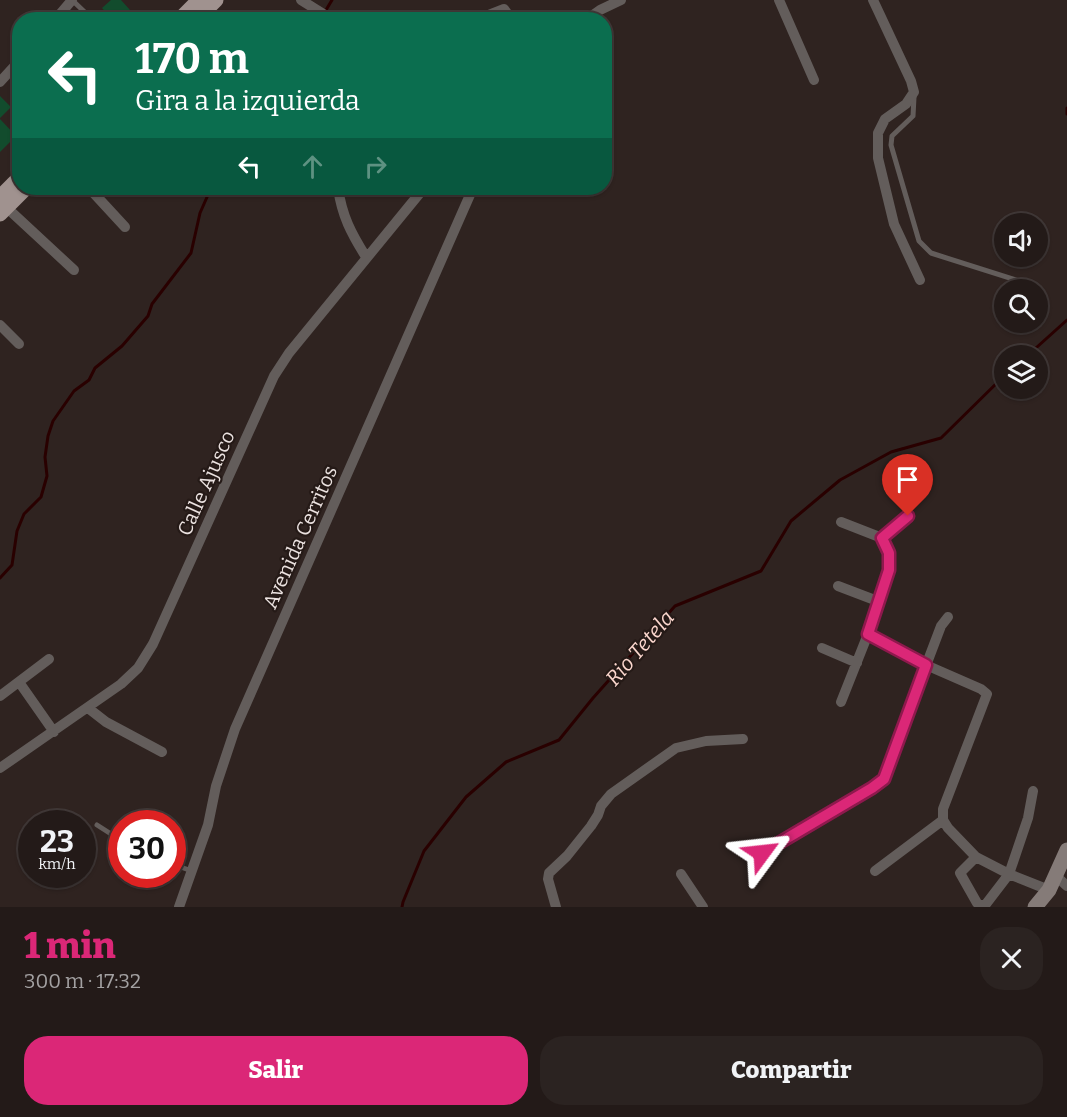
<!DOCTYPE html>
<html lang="es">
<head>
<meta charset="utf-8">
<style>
	:root { --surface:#231a18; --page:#2b2321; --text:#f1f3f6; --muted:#a3a1a2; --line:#403837; --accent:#db2777 }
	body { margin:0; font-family:Bitter,serif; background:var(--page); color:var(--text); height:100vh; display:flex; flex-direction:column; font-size:22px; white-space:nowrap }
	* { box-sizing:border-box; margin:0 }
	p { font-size:20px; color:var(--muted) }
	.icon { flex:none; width:33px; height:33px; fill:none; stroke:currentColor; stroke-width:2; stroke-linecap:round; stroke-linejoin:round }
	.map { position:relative; height:907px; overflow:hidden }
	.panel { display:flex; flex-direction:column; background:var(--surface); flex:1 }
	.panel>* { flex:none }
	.banner { position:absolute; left:12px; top:12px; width:600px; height:183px; border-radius:24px; box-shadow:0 2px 4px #0004,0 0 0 2px var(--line); background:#0b6e4f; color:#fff; overflow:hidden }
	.buttons { position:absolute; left:994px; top:213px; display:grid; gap:12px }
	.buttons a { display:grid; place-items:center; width:54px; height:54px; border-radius:50%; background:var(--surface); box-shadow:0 2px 4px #0004,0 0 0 2px var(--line); font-size:30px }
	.speed { position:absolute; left:18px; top:810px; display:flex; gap:12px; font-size:30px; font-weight:700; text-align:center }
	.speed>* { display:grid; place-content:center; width:78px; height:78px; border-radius:50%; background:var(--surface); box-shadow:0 2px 4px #0004,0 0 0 2px var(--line); line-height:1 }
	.speed small { font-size:15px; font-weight:400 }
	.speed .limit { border:9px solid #d22; background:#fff; color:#111 }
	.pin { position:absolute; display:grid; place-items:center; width:51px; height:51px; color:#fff; margin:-62px -26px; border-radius:50% 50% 50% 0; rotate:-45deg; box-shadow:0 0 6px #0007 }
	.pin .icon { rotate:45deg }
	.me { position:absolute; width:66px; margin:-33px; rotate:60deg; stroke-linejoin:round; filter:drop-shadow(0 0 4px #0008) }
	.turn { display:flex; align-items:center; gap:21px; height:126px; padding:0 24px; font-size:27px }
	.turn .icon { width:78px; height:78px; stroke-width:2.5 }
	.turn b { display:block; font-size:42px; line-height:51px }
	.lanes { display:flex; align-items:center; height:57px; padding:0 24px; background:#0003; justify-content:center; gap:30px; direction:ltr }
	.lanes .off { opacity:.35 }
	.round { display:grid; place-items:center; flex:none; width:63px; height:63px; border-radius:24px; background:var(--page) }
	.overview { display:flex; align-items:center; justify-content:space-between; height:102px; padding:0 24px }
	h1 { font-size:36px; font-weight:800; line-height:45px; color:var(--accent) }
	.cta { display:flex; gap:12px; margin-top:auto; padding:12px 24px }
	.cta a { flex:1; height:69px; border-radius:24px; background:var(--accent); color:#fff; font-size:24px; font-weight:800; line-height:69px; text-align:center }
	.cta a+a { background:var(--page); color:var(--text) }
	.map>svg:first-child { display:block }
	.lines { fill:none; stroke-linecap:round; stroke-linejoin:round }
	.stream { stroke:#290000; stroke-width:3 }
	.building { fill:#124c2d }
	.lane { stroke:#635d5b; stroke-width:5 }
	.street { stroke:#635d5b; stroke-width:10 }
	.secondary { stroke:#857b78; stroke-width:15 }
	.primary { stroke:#a0928f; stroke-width:15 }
	.route-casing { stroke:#8e194d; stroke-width:15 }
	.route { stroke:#db2777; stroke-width:10 }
	.labels { text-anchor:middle; stroke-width:4.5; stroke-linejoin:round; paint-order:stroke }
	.street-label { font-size:20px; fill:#ebe2e0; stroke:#251a17 }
	.water-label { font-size:21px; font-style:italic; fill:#fcd7ce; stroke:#251a17 }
</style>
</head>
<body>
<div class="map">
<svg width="1067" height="907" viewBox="0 0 1067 907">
	<rect width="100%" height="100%" fill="#2f2320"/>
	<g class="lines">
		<path class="stream" d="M320 20 332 0
			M1067 108V114
			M1027 356 1067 320
			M0 578 12 565 17 531 24 514 41 497 47 476 45 457 48 436 53 421 74 391 89 380 95 368 122 346 148 316 152 304 191 253 200 213 211 188
			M402 907 403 902 424 851 466 797 506 762 559 740 593 698 675 606 761 571 791 521 840 480 891 452 941 438 1005 375"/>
	</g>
	<path class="building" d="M111 0H121L139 20H113L102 8Z
		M0 96 11 107 0 118Z
		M0 119 16 136 0 152Z"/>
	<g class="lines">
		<path class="lane" d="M72 0 93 20
			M11 69 20 77
			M914 97 913 116 892 136 891 145 919 241 931 253 1019 281
			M97 825 122 841
			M172 864 192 871"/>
		<path class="street" d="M301 0 333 20
			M779 0 814 80
			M873 0 911 81 914 92 906 104 885 119 878 133V158L894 224 920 280
			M55 20 72 0
			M476 20 504 9 512 20
			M586 20 600 10 621 0
			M0 82 20 60
			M89 188 125 227
			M338 188C342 216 351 233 366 257
			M6 207 74 270
			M0 325 19 344
			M841 522 882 538
			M882 538 908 516
			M838 586 880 602
			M868 634 926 665 981 689 987 694 943 809V820L948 828 976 857 1009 874 1049 890
			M822 648 857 663
			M19 682 54 732
			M0 696 49 659
			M841 702 868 634 889 570V553L882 538
			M88 708 106 722 162 752
			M0 768 121 684 138 668 153 644 274 376 289 353 424 188
			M762 853 871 788 883 779 941 626 948 617
			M976 857 960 873 977 903 981 906 986 904 1009 874 1028 818 1033 791
			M875 871 943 820
			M681 874 703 907
			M1056 876 1067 886
			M179 907 208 825 216 786 235 729 473 188
			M556 907 548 879 549 873 567 856 591 826 598 815 601 806 611 794 676 748 706 741 743 739"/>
		<path class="secondary" d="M1035 907 1049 890 1067 850"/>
		<path class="primary" d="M179 20 199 0
			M196 20 216 0
			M0 197 20 177
			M0 214 26 188"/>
	</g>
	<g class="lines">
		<g class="route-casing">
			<path id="route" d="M762 853 872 788 884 779 926 665 868 634 889 570V553L882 538 908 516"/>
		</g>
		<use href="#route" class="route"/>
	</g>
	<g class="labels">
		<g class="street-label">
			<text transform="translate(206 483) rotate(-66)" y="7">Calle Ajusco</text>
			<text transform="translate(300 537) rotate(-66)" y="7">Avenida Cerritos</text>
		</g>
		<g class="water-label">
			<text transform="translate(640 648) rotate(-49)" y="7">Rio Tetela</text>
		</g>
	</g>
</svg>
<div class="buttons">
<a><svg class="icon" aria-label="sound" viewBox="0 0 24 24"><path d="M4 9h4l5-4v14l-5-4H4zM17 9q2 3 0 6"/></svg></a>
<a><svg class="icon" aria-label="search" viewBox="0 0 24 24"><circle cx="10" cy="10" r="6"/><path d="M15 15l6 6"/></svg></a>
<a><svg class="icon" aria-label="layers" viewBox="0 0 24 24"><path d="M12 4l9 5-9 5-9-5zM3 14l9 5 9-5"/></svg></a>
</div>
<div class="speed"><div>23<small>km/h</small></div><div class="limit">30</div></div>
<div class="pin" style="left:908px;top:516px;background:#d93025"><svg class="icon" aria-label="arrive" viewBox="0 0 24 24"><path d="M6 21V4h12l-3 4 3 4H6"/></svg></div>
<svg class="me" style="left:762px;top:853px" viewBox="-20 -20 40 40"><path d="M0-17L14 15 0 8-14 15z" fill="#db2777" stroke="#fff" stroke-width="4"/></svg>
<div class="banner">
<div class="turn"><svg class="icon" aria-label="left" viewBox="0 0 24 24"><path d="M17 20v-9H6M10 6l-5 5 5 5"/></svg><div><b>170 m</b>Gira a la izquierda</div></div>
<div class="lanes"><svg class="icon" aria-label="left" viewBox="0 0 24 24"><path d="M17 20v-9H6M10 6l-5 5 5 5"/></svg><svg class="icon off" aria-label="ahead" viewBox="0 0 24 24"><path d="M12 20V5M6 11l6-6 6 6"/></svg><svg class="icon off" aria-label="right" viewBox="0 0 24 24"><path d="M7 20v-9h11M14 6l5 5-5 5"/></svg></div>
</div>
</div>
<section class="panel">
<div class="overview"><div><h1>1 min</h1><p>300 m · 17:32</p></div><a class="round"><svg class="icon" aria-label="close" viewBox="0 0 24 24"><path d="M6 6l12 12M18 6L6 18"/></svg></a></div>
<div class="cta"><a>Salir</a><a>Compartir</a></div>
</section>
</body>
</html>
